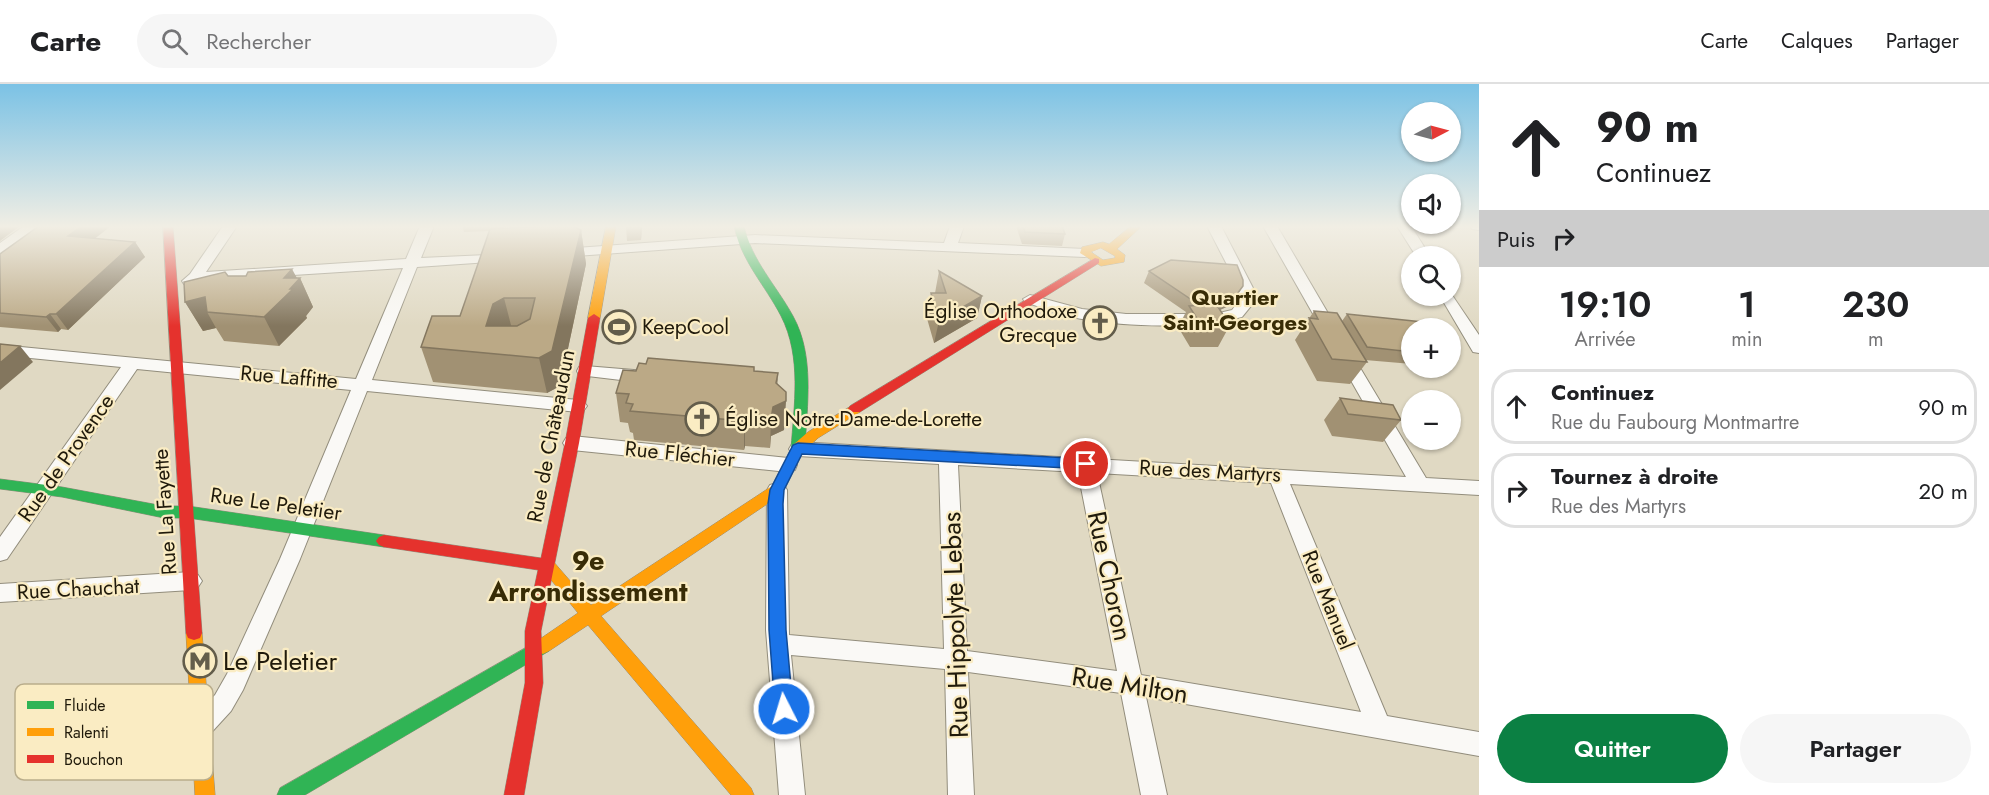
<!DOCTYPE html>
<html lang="fr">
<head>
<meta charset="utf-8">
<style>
	:root { --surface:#fff; --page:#f6f6f6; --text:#202124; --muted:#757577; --line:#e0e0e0; --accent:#0b8043 }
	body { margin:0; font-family:Jost,sans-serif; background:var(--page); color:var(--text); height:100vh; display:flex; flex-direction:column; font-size:22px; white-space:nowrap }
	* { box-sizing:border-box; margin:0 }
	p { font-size:20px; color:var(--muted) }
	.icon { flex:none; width:33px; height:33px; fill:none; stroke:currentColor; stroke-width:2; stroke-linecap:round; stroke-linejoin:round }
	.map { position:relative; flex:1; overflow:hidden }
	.details { display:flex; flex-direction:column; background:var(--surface); width:510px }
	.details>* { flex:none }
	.guide { background:#fff; color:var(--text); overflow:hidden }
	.needle { width:39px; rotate:84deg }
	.tools { position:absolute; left:1401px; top:18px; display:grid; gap:12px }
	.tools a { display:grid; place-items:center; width:60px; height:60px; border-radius:50%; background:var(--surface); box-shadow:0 2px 4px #0004; font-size:30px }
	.pin { position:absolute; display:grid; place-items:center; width:51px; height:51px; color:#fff; margin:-26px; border:3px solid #fff; border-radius:50%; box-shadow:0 2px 6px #0007 }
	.me { position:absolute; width:66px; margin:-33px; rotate:355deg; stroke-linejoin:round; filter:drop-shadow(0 0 4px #0008) }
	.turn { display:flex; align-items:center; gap:21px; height:126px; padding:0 18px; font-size:27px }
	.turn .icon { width:78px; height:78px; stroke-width:2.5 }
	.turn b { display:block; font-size:42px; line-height:51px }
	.then { display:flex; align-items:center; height:57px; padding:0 18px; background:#0003; gap:12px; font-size:22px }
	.eta { display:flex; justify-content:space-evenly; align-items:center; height:102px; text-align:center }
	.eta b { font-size:36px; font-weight:600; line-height:42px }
	.button { display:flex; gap:12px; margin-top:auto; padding:12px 18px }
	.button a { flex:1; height:69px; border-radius:36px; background:var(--accent); color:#fff; font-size:24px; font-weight:600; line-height:69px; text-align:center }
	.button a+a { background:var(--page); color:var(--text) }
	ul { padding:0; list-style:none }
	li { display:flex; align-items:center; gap:18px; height:75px; margin:0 12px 9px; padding:0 6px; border:3px solid var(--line); border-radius:24px }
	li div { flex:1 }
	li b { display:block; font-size:22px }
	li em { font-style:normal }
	header { display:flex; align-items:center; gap:36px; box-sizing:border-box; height:84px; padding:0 30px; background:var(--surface); border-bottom:2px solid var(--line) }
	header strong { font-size:28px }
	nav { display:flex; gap:33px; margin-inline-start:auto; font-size:21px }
	.search { width:420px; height:54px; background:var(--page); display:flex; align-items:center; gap:15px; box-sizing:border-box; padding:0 21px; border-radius:33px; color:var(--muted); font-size:22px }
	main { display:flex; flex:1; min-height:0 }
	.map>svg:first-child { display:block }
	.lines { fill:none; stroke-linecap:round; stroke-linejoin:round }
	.street-casing { stroke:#928d7c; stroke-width:2 }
	.fast-casing { stroke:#928d7c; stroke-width:1 }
	.slow-casing { stroke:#928d7c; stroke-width:1 }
	.jam-casing { stroke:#928d7c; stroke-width:1 }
	.street { fill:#faf9f6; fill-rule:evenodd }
	.fast { fill:#30b455; fill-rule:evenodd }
	.slow { fill:#ff9f0a; fill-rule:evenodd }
	.jam { fill:#e5322d; fill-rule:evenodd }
	.wall { fill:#a19173 }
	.shaded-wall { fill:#83765e }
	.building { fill:#bba986; stroke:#83765e; stroke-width:1.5; fill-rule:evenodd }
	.route { fill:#1a73e8; stroke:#114b97; stroke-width:1.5 }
	.labels { text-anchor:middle; stroke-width:4.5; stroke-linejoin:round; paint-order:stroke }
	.poi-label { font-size:21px; fill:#201a0b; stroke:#faecc3; text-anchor:start }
	.street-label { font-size:21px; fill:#201a0b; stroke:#faecc3 }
	.neighbourhood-label { font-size:22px; font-weight:bold; fill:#382c06; stroke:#faecc3 }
	.near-street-label { font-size:26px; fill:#201a0b; stroke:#faecc3 }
	.near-poi-label { font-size:26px; fill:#201a0b; stroke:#faecc3; text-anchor:start }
	.district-label { font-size:27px; font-weight:bold; fill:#382c06; stroke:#faecc3 }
	.key { fill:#faecc3; stroke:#b9ad8c; stroke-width:1.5 }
	.key-label { font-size:16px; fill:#201a0b }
</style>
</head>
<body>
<header>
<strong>Carte</strong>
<div class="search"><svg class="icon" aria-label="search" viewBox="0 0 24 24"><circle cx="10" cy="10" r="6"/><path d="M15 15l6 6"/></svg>Rechercher</div>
<nav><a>Carte</a><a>Calques</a><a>Partager</a></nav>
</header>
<main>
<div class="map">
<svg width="1479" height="711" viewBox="0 0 1479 711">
	<rect width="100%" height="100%" fill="#e0d9c3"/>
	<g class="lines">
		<g class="street-casing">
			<path id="street" d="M24 142H40L5 169 0 170V159Z
				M223 142H237L206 188 406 175 420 142H434L421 174 509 170 511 173 504 177 417 183 372 296 578 316 584 318 587 322 584 326 578 328 367 307 300 475 243 606 231 627 209 651 200 655 191 651 188 643 191 635 215 611 227 590 280 475 351 306 137 285 7 475 0 477V453L121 283 0 271V261L356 295 403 184 199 197 189 201 184 200 182 197 190 190Z
				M950 142H964L958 159 1085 165 1092 169 1085 173 755 159 562 173 555 169 562 165 755 151 944 159Z
				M1207 142H1221L1253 204 1255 217 1242 233C1196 245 1129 243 1082 235 1063 232 1043 224 1025 218L1023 215 1030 211 1082 225 1126 230H1215L1232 226 1239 217V204Z
				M1263 142H1277L1339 248 1337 251H1325Z
				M1397 142H1411L1430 172H1416Z
				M1470 142H1479V146L1472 145Z
				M1450 208 1479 251V269L1473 268 1440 212H1450Z
				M1345 267 1351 268 1353 272 1426 394 1479 397V411L1290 400 1387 632 1479 648V672L1146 613 1167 711H1141L1121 609 968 588 974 711H948L945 585 791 571 805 711H779L766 546 767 406 770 401 777 399 784 401 787 406 789 551 944 565 939 380 798 372 792 370 789 365 792 360 798 358 1406 393 1337 272 1339 268ZM958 381 1078 388 1117 587 967 567ZM1097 389 1271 399 1361 628 1141 591Z
				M585 282 646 287 652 289 654 293 652 297 646 299 579 291 577 287 579 283Z
				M572 352 788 374 795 376 797 381 795 386 788 388 572 366 566 364 563 359 566 354Z
				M191 488 198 491 202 497 198 503 191 506 0 518V500Z"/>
		</g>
		<g class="fast-casing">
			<path id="fast" d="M734 142H744C752 177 776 201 793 232 815 272 807 321 805 365L798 370 791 365C794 321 802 273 781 232 765 201 741 177 734 142Z
				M0 395 62 403 164 422H188L384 451 389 453 392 457 389 461 384 463 188 434H164L62 413 0 405Z
				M543 554 549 557 551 562 549 567 305 711H277L280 704Z"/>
		</g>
		<g class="slow-casing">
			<path id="slow" d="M606 142H616L600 234 594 238 588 234Z
				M1131 142H1142L1117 165 1125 171 1124 178 1101 182 1080 169 1082 163 1103 158 1109 160ZM1101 164 1115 172V174L1103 176 1091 168Z
				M855 320 862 325 860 328 818 354 803 368 782 410 601 532 751 704 754 711H731L588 541 549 567 543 570 537 567 535 562 537 557 578 529 539 481 542 476 547 475 552 476 591 521 772 402 793 361 808 348Z
				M194 542 200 544 202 549 215 711H195L186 549 188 544Z"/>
		</g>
		<g class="jam-casing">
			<path id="jam" d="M163 142H173L202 549 200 554 194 556 188 554 186 549Z
				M1095 174 1099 175V179L860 328H850L848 325 850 322Z
				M594 230 600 234 579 359 541 547 543 599 524 711H504L525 599V547L538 486 384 463 379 461 376 457 379 453 384 451 541 474 565 359 588 234Z"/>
		</g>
		<use href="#street" class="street"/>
		<use href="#fast" class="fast"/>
		<use href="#slow" class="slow"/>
		<use href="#jam" class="jam"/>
	</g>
	<path class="wall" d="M462 142H503V145L581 146 586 180 560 302 547 309 433 298 421 263 460 232 490 147 464 148Z
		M626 142H642L641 156 627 157Z
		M1016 142H1062L1065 150 1062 162 1022 160Z
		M95 154 135 158 145 173 68 246 61 245 58 248 0 243V170Z
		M939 187 982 212 977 234 934 259 926 231 931 209H935Z
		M1149 187 1236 213 1231 221 1220 226 1230 241 1218 263H1190L1178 243 1186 228 1144 199Z
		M228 192 300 194 313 223 306 232 307 234 279 262 224 257 216 244 203 247 185 218Z
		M1314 227 1342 237 1347 230 1412 244V280L1365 276 1367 278 1350 300 1317 297 1295 256Z
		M754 283V287L777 300 786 308 784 346 771 352 770 364 745 362 744 366 634 356 633 349 630 348 628 339 620 338 616 309 636 287Z
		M1340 314 1401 336 1383 358 1332 352 1324 336Z"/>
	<path class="shaded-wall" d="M0 142H20L0 157Z
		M82 142H111L79 167 68 152Z
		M640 142H642L641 156Z
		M581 146 586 180 560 302 547 309 539 274Z
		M135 158 145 173 68 246 56 230Z
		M292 185 298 196 300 194 313 223 306 232 307 234 279 262 264 233 284 194Z
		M1243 202 1236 213 1231 221 1215 228 1221 216Z
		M982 212 977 234 934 259 939 237Z
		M205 213 207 228 216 244 203 247 185 218Z
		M504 214 513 249 486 242 493 220Z
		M50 230 61 245 58 248 46 233Z
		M20 262 33 278 0 306V279Z
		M778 289 776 321 786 317 784 346 771 352 770 364 771 335Z
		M745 333V362L744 366V337Z"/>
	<path class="building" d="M39 142H82L68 152 135 158 56 230H50L46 233 0 229V170Z
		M545 142H572L581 146 552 267 539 274 421 263 432 232H460L490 145ZM504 214H535L530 235 517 242H486L493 220Z
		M1023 142H1062L1065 150 1025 148Z
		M1171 176 1237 181 1243 196V202L1237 210 1221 216H1192L1149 187Z
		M292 185 284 194H300L290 205H293L264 233 207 228 205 213 185 218 184 198 225 188 228 192H246L248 188Z
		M939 187 982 212 939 237 931 209H946Z
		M1216 220 1230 241H1201L1189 222Z
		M1314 227 1337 229 1367 278 1332 275 1309 234 1318 235Z
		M1347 230 1423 238 1427 244H1412V268L1367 263Z
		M0 260 20 262 0 279Z
		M648 274 754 283V287L778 289 776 299 786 308V317L773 323 771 335 745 333 744 337 630 327 633 320 626 319 629 310 616 309 623 286 636 287 639 279 646 280Z
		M1340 314 1393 321 1401 336 1348 330Z"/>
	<linearGradient id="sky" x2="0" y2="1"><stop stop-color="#7bc2e5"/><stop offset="0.59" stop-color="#f1eee4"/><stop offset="1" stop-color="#f1eee4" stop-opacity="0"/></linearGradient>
	<rect width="1479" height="242" fill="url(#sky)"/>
	<path class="route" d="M798 359 1086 375 1093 380 1086 385 802 370 784 406 783 420 786 546 793 625 791 631 784 633 778 631 775 625 769 546 768 420 770 406 793 361Z"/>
	<defs>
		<g id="church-ring" transform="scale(1.725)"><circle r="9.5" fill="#faecc3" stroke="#635d4b" stroke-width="1.5"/><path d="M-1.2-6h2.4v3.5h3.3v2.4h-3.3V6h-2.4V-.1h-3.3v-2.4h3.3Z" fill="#635d4b"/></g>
		<g id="stadium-ring" transform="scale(1.725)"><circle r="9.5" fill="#faecc3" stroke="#635d4b" stroke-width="1.5"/><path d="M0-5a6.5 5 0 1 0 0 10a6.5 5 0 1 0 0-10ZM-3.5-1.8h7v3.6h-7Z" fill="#635d4b"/></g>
		<g id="metro-ring" transform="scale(1.725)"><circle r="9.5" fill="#faecc3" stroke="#635d4b" stroke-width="1.5"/><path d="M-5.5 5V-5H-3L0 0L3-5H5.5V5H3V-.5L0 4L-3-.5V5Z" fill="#635d4b"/></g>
	</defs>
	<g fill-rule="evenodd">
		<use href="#church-ring" x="1100" y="239"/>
		<use href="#stadium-ring" x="619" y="243"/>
		<use href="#church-ring" x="702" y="335"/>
		<use href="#metro-ring" x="200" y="577"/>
	</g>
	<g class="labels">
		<g class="poi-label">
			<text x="1077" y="234" text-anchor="end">Église Orthodoxe<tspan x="1077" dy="24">Grecque</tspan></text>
			<text x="642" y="250">KeepCool</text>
			<text x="725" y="342">Église Notre-Dame-de-Lorette</text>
		</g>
		<g class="street-label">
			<text transform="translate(289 293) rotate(5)" y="7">Rue Laffitte</text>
			<text transform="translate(551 352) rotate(-79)" y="7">Rue de Châteaudun</text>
			<text transform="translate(680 370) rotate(6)" y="7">Rue Fléchier</text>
			<text transform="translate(66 374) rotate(-55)" y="7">Rue de Provence</text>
			<text transform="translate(1210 387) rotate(3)" y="7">Rue des Martyrs</text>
			<text transform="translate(276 420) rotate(8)" y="7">Rue Le Peletier</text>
			<text transform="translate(165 428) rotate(-94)" y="7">Rue La Fayette</text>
			<text transform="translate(78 505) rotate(-3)" y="7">Rue Chauchat</text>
			<text transform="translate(1328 516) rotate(68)" y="7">Rue Manuel</text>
		</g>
		<g class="neighbourhood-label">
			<text x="1235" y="221">Quartier<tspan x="1235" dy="25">Saint-Georges</tspan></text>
		</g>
		<g class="near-street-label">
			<text transform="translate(1110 492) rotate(78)" y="9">Rue Choron</text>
			<text transform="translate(955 541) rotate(-92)" y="9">Rue Hippolyte Lebas</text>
			<text transform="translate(1130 601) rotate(9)" y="9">Rue Milton</text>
		</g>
		<g class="near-poi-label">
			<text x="223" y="586">Le Peletier</text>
		</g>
		<g class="district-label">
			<text x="588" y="486">9e<tspan x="588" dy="31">Arrondissement</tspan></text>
		</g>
	</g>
	<rect x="15" y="600" width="198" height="96" rx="9" class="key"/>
	<rect x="27" y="617" width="27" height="8" fill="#30b455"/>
	<rect x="27" y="644" width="27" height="8" fill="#ff9f0a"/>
	<rect x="27" y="671" width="27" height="8" fill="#e5322d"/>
	<g class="key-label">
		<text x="64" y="627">Fluide</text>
		<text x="64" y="654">Ralenti</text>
		<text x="64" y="681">Bouchon</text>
	</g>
</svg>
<div class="tools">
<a><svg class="needle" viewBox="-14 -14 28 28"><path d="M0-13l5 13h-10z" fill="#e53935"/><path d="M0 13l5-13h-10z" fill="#757577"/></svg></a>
<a><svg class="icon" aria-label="sound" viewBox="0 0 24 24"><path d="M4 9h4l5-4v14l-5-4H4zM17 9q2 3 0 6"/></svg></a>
<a><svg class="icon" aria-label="search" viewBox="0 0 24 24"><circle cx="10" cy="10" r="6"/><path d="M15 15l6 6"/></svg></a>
<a>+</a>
<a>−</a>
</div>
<div class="pin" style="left:1086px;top:380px;background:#d93025"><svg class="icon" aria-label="arrive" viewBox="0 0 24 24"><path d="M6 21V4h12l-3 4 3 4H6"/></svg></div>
<svg class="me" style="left:784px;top:625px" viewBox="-20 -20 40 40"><circle r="17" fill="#1a73e8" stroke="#fff" stroke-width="3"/><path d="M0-11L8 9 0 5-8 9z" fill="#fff"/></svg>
</div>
<section class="details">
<div class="guide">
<div class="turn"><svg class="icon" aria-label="ahead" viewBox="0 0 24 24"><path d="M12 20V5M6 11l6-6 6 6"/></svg><div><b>90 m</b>Continuez</div></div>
<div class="then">Puis<svg class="icon" aria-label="right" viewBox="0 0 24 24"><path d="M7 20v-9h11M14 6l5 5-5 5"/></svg></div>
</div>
<div class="eta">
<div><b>19:10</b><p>Arrivée</p></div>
<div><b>1</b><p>min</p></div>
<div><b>230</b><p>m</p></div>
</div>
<ul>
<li><svg class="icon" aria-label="ahead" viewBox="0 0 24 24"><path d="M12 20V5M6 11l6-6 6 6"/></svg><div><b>Continuez</b><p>Rue du Faubourg Montmartre</p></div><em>90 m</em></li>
<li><svg class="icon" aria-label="right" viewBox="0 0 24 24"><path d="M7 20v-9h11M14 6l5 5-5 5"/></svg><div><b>Tournez à droite</b><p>Rue des Martyrs</p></div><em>20 m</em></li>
</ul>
<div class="button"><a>Quitter</a><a>Partager</a></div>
</section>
</main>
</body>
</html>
